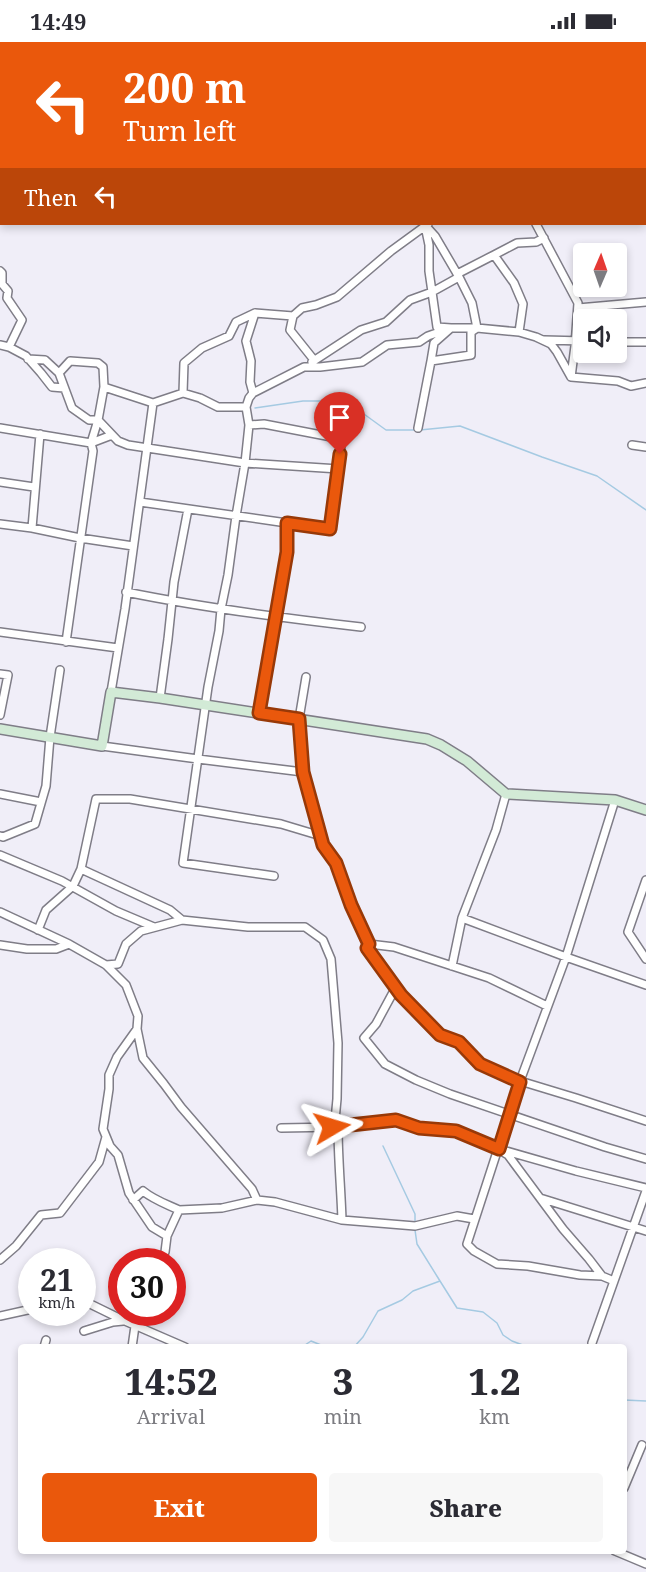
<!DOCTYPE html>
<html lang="en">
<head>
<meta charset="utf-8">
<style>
	:root { --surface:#fff; --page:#f7f7f7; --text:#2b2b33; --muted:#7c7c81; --accent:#ea580c }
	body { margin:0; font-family:"Noto Serif",serif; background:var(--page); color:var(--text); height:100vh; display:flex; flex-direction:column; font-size:22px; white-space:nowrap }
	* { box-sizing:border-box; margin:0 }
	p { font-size:20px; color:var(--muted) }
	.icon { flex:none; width:33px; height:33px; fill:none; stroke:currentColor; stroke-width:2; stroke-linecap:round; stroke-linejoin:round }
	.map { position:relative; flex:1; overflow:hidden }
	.sheet { position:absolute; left:18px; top:1302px; width:609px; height:210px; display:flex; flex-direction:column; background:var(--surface); border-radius:6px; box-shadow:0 3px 9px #0003 }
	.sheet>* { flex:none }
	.hud { position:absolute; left:0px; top:0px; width:646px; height:183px; box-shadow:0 3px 9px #0003; background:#ea580c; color:#fff; overflow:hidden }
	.needle { width:39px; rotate:2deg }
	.buttons { position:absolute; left:573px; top:201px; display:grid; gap:12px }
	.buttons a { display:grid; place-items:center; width:54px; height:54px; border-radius:6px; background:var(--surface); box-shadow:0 3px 9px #0003; font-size:30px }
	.speed { position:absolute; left:18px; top:1206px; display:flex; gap:12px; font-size:30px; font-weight:700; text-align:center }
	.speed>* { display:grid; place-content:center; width:78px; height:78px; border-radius:50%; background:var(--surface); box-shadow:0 3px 9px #0003; line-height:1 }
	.speed small { font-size:15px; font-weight:400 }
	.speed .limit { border:9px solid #d22; background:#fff; color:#111 }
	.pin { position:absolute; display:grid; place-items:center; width:51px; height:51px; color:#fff; margin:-62px -26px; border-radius:50% 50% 50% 0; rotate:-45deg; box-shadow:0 0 6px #0007 }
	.pin .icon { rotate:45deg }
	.me { position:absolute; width:66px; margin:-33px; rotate:83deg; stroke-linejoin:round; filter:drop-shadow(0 0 4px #0008) }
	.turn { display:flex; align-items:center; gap:21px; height:126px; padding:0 24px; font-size:27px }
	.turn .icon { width:78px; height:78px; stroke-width:2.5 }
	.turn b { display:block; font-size:42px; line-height:51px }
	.then { display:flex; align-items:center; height:57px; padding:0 24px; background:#0003; gap:12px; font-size:22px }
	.eta { display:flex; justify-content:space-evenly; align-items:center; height:102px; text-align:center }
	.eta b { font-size:36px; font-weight:800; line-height:42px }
	.action { display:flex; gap:12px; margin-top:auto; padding:12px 24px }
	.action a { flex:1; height:69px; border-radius:6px; background:var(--accent); color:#fff; font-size:24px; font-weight:800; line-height:69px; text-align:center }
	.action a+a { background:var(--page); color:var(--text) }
	.status { display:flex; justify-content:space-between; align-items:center; height:42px; padding:0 30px; background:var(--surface); direction:ltr }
	.status svg { height:16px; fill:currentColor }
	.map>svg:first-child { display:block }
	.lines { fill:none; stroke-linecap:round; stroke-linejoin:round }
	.stream { stroke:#a5cae2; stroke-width:1.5 }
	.street-casing { stroke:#7f7d87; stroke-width:10 }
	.secondary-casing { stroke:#7f7d87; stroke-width:12 }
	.street { stroke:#fff; stroke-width:7 }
	.secondary { stroke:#d2ead6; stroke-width:9 }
	.route-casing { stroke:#983908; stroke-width:15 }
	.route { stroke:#ea580c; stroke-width:10 }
</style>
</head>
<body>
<div class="status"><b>14:49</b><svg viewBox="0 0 49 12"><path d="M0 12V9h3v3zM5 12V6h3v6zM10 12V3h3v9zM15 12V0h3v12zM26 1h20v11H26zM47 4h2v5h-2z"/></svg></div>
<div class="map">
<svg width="646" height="1530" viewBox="0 0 646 1530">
	<rect width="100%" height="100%" fill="#f0eef8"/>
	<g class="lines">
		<path class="stream" d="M255 366 303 359H346L386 388H415
			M420 388 460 384 542 415 597 434 646 468
			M383 1104 415 1172V1180
			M415 1188 417 1202 440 1239
			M302 1305 311 1299 326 1305
			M354 1305 363 1295 378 1269 402 1258 413 1249 440 1239 457 1266 483 1270 497 1281 503 1293 512 1299 528 1305
			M624 1358 646 1359"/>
		<g class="street-casing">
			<path id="street" d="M645 108 646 107
				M536 182 578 261 575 304 571 335
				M425 184 429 203V229L437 285 451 286 434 301 431 319
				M494 213 517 201 536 200 544 196
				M0 229 2 231V242L8 249 7 256 22 278 9 305 0 303
				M457 232 494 213 514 241 523 262 519 290
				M578 266 646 260
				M255 271 246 299 251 319 250 340 253 351 249 356 246 365 249 383 245 421 236 474 228 533 221 567 219 589 208 645 183 821 274 834
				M293 274 302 266 316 263 337 255 391 209 428 182
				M544 298 584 299
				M616 300H646
				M9 305 26 314 41 331 52 345 64 346
				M28 317 45 318 59 331 72 366 89 378H98L91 401 112 393
				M312 320 361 288 386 280 410 258 432 250 459 235
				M59 331 70 319 98 321 103 325 104 345 153 361 183 351 200 356 218 365H246
				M104 345 98 378 118 399 128 403 245 421 339 427
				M183 351 184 321 202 306 229 294 236 280 255 271 293 274 290 288 314 318
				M253 351 304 325H320L362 320 387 303 419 300 428 294 451 286H477L519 290 536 295 551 302 557 310 571 335 618 339 631 344 646 341
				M249 383 264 382 342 397 330 487 287 481
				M0 386 91 401 93 409 66 600
				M418 386 431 319 471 313V290L477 286 472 261 459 235 435 194 425 183
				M632 403 646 405
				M0 440 34 445
				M140 460 287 481V510L259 671
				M0 482 32 486 80 496 133 504
				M32 486 40 392
				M126 550C204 566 282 576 361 585
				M0 590 118 606
				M0 632 8 633 0 673
				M306 635 299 677 303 730 323 803 336 821 351 863 369 902 367 906 401 953 440 993 459 1000 480 1022 520 1039 576 1056 646 1079
				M111 650 125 567 153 361
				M160 656 168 597 174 540 188 467
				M102 704 198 717 303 730
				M0 752 41 760
				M0 794 3 795 35 782 46 744 50 695 60 628
				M0 813 62 839 116 869 154 885
				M646 838 628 890 646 917
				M0 870 69 902 106 923 126 943 138 974 137 987
				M462 876 566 915 646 943
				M182 878 170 868 81 827 96 757H130L281 782 321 794
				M38 888 46 868 73 844 81 827
				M369 902 394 905 489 936 547 964
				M0 903 27 907H56L69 902
				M106 923 118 922 126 902 141 889 182 878 248 885H305L323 898 331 917 338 1001 337 1057 335 1078 331 1085
				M452 924 462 876 496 788 506 752
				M396 945 376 982 364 996 385 1022 416 1038 450 1052 605 1105 646 1117
				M338 1085C338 1116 341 1147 342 1178L415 1184 457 1174 474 1177
				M281 1086 338 1085 375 1080 396 1078 419 1086 456 1089 499 1107 576 1129 646 1146
				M503 1110 508 1113 563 1187 589 1217 602 1234 614 1239
				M540 1156 646 1189
				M133 1158 143 1149C154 1158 166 1162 179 1168L167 1194 152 1185 129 1151 118 1113 110 1104 103 1087 109 1047V1033L117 1015 137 987 143 1016 164 1042 181 1065 252 1147 257 1158
				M179 1168 222 1166 257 1158 275 1160 342 1178
				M0 1218 16 1204 41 1173 60 1171 99 1120 106 1095
				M160 1220 165 1210 167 1194
				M602 1234 580 1233 528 1224 497 1222 474 1209 467 1202 520 1039 566 915 615 758
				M82 1258 125 1279 185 1305
				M0 1274 32 1267
				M125 1279 132 1270
				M84 1289 113 1280 123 1279
				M592 1301 646 1149
				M44 1305 46 1298
				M132 1305 135 1284
				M624 1446 642 1403
				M615 1509 646 1522"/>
		</g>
		<g class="secondary-casing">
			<path id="secondary" d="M0 687 102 704 111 650 160 656 427 697 441 703 467 719 506 752 615 758 646 768"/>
		</g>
		<use href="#street" class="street"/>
		<use href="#secondary" class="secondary"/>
	</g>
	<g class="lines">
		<g class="route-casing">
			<path id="route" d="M332 1085 396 1078 419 1086 456 1089 499 1107 520 1040 480 1022 459 1000 440 993 401 953 367 906 369 902 351 863 336 821 323 803 303 730 299 677 259 671 287 510V481L330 487 340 412"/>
		</g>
		<use href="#route" class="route"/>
	</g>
</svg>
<div class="buttons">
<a><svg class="needle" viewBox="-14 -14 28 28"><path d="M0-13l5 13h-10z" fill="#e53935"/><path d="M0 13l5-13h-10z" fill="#7c7c81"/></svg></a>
<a><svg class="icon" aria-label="sound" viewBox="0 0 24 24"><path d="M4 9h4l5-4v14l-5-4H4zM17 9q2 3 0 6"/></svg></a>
</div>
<div class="speed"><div>21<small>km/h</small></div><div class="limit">30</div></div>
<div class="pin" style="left:340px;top:412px;background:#d93025"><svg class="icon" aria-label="arrive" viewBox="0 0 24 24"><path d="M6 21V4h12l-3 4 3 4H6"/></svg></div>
<svg class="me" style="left:332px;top:1085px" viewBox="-20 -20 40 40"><path d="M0-17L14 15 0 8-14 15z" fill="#ea580c" stroke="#fff" stroke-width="4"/></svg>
<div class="hud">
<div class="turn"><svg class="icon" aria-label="left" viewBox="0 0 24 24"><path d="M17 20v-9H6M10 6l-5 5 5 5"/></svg><div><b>200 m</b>Turn left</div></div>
<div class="then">Then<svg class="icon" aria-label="left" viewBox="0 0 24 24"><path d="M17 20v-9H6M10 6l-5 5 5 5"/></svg></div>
</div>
<section class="sheet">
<div class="eta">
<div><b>14:52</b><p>Arrival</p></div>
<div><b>3</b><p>min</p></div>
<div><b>1.2</b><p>km</p></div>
</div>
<div class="action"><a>Exit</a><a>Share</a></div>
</section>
</div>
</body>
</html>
